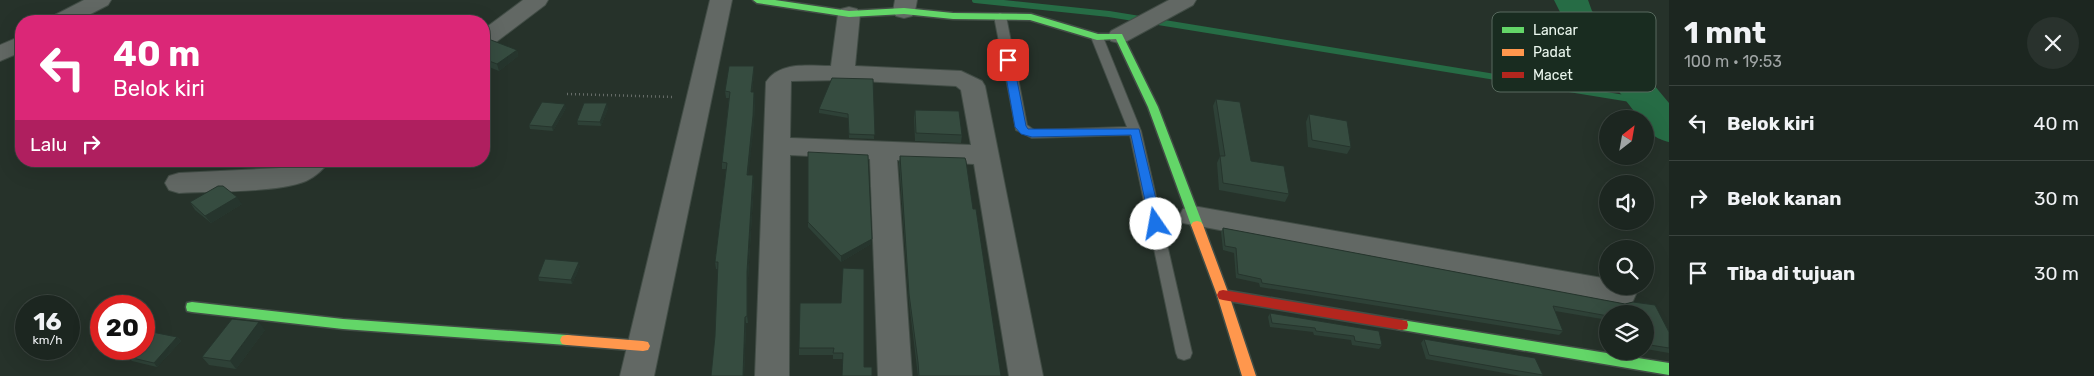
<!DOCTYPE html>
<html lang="id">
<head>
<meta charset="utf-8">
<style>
	:root { --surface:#1c2620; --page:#29322d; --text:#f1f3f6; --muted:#a0a5a5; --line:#3a433e }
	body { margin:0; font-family:Rubik,sans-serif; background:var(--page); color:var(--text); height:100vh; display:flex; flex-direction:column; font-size:19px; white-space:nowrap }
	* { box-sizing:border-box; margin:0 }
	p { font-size:16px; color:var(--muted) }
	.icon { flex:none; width:28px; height:28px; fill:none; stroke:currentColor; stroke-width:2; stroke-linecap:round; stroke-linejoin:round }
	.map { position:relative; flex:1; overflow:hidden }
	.sheet { display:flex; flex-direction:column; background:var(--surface); width:425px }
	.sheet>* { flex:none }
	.banner { position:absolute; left:15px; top:15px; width:475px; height:152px; border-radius:20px; box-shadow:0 5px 20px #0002,0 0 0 1px var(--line); background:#db2777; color:#fff; overflow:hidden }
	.needle { width:32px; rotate:31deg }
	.tools { position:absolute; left:1599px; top:110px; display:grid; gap:10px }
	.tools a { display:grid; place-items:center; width:55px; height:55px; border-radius:50%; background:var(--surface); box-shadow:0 5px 20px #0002,0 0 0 1px var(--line); font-size:25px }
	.speed { position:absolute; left:15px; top:295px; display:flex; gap:10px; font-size:25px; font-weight:700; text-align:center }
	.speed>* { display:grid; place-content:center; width:65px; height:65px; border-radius:50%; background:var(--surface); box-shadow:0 5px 20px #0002,0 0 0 1px var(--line); line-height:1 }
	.speed small { font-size:12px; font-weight:400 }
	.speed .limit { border:8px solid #d22; background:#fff; color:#111 }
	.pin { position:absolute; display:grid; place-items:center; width:42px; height:42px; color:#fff; margin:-21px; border-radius:10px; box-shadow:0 2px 8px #0006 }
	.me { position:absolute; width:55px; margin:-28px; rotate:348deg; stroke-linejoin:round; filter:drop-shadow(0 0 4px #0008) }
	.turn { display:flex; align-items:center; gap:18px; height:105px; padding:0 15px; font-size:22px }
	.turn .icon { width:65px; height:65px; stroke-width:2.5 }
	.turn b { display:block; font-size:35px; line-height:42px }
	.then { display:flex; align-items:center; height:48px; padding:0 15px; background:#0003; gap:10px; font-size:19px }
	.round { display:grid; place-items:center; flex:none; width:52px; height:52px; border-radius:26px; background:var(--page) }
	.summary { display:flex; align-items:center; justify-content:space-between; height:85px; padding:0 15px }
	h1 { font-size:30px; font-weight:700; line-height:38px }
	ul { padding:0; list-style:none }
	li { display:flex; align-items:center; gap:15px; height:75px; padding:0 15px; border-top:1px solid var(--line) }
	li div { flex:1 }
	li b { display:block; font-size:19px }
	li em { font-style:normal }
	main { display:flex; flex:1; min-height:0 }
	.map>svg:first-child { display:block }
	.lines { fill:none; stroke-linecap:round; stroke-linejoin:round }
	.stream { stroke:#266c45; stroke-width:6 }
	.river { fill:#266c45; fill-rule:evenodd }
	.lane-casing { stroke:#424d46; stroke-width:2 }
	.street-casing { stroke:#424d46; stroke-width:2 }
	.fast-casing { stroke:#424d46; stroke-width:3 }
	.slow-casing { stroke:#424d46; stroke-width:3 }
	.jam-casing { stroke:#424d46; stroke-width:3 }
	.path { stroke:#676d69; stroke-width:2.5; stroke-dasharray:1 3; stroke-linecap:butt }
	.lane { fill:#626864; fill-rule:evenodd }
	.street { fill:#626864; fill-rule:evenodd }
	.fast { fill:#63d668; fill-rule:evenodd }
	.slow { fill:#ff974d; fill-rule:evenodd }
	.jam { fill:#b3261e; fill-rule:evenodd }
	.wall { fill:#2e4137 }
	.shaded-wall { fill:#26352d }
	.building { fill:#364c40; stroke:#26352d }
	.route { fill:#1a73e8; stroke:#114b97 }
	.key { fill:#192c20; stroke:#58695e; stroke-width:1 }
	.key-label { font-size:14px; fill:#ebf7ee }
</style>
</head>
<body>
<main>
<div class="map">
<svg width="1669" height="376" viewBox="0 0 1669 376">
	<rect width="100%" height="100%" fill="#26322a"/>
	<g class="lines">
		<path class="stream" d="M975 0 1109 14 1649 102"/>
		<path class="river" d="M1554 0H1588L1592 11 1669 103V142C1657 139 1645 133 1645 119H1640L1564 20Z"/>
		<g class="lane-casing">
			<path id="lane" d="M1000 13 1006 16 1027 125 1034 130 1127 127 1091 37 1097 34 1103 37 1141 131 1192 353 1190 358 1184 360 1178 358 1176 353 1130 135 1032 138 1016 130 994 16Z"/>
		</g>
		<g class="street-casing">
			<path id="street" d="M84 0H111L108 5 77 21H50L53 16Z
				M523 0H548L545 5 492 45 484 47V29Z
				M710 0H732L654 376H620Z
				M895 0H917L915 11 912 16 904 18 896 16 893 11Z
				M1169 0H1196L1193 5 1127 41 1119 43 1111 41 1108 36 1111 31Z
				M849 7 857 9 860 14 855 66 961 71 982 81 985 86 1043 376H1009L974 164 897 160 912 376H878L870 159 790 155 789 376H755L766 82C780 61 808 66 831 66L838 14 841 9ZM842 80 956 86 961 90 971 145 790 138 791 81Z
				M21 36V52L0 61V45Z
				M297 161H329C324 169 315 177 306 181 277 193 212 191 179 193L169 190 165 183 169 176 179 173 281 168Z
				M1193 206 1608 279V286H1632L1636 294 1632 303 1621 306 1183 223 1179 216 1183 209Z"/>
		</g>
		<g class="fast-casing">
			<path id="fast" d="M753 0H775L849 11 904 8 953 13 1031 14 1098 34H1122L1158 107 1203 225 1201 228H1193L1191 225 1148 107 1116 39 1097 40 1030 20 953 19 904 14 849 17 757 3Z
				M192 302 343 319 567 335 572 336 574 340 572 344 567 345 343 329 192 312 187 311 186 307 187 303Z
				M1402 320 1669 363V375L1402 330 1397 329 1396 325 1397 321Z"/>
		</g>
		<g class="slow-casing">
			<path id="slow" d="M1197 221 1201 222 1203 225 1229 295 1256 376H1242L1217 295 1191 225 1193 222Z
				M567 335 643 341 648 342 650 346 648 350 643 351 567 345 562 344 560 340 562 336Z"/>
		</g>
		<g class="jam-casing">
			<path id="jam" d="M1223 290 1402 320 1407 321 1408 325 1407 329 1402 330 1223 300 1219 299 1217 295 1219 291Z"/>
		</g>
		<path class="path" d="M567 94 674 97"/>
		<use href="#lane" class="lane"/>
		<use href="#street" class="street"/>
		<use href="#fast" class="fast"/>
		<use href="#slow" class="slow"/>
		<use href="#jam" class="jam"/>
	</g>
	<path class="wall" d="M484 42 517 50 518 56 499 71 484 65Z
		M754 66V73L752 92 755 99 754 122 748 175H753L754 181 748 279V323H746L744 376H711L715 336 718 269H716L715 262 726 169H722V162L729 98H726L725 91Z
		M873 79 874 139 849 138 848 118 819 113V109Z
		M1216 99 1251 161 1289 194 1285 202 1219 190 1217 163 1220 156 1213 106Z
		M566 108 553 131 530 129 529 125Z
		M608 108 601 126 578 125 577 121Z
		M915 110 962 135 961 143 915 141 914 118Z
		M1309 114 1351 147 1347 154 1308 147 1306 122Z
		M808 152 871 244 841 262 808 227Z
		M900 156 973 209 1001 376H918L909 301 899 163Z
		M190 202 242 204 211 223 195 210Z
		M1223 228 1625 304 1633 302 1655 305 1669 332V353L1646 349 1645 347V314H1608V320L1555 311 1563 331 1559 335 1260 287 1259 283 1236 278 1234 253 1223 250 1221 232Z
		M580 266 572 284 539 281 538 277Z
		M841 303 864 367 872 376 843 359H833V355H799V348Z
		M1270 313 1379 331 1382 345 1379 349 1352 345 1351 340 1314 335 1313 332 1270 327 1268 317Z
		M265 330 236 369 209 365 202 357Z
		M177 337 181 341 157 367 132 361 128 357Z
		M1424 339 1543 375 1542 376H1521L1426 359 1421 343Z"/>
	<path class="shaded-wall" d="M517 50 518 56 499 71 497 64Z
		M754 66V73L751 99V92Z
		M754 92 755 99 754 122 748 181 747 175Z
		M607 103 608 108 601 126 600 122Z
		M565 104 566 108 553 131 552 127Z
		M753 175 754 181 748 279V323L747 316V272Z
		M237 197 242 204 211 223 205 216Z
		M872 239 871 244 841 262V256Z
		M579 262 580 266 572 284 571 280Z
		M745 317 746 323 744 376H743Z
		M259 322 265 330 236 369 230 361Z
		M177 337 181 341 157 367 154 363Z"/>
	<path class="building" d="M429 17 440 21H423Z
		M491 40 517 50 497 64 484 59V42Z
		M729 66H754L751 92H754L753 116 747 175H753L747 272V316L745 317 743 376H711L715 336 718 262H715L727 163 722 162 730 92 725 91Z
		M832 78 873 79 875 135 849 134 848 114 819 109Z
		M1216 99 1240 102 1251 161 1284 166 1289 194 1223 183 1220 156H1225Z
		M542 102 565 104 552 127 529 125Z
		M584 103H607L600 122 577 121Z
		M915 110 959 111 962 135 916 133Z
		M1309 114 1347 121 1351 147 1312 140Z
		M808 152 868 155 872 239 841 256 808 222Z
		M900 156 965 158 966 161 973 209H976L1001 376H919L918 362 909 294Z
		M218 186H223L237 197 205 216 190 202Z
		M1223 228 1625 304 1633 302 1655 305 1669 332V348L1650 345 1645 334V314H1608V316L1553 306 1563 331 1262 283 1261 279 1238 274 1236 248 1225 246Z
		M545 259 579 262 571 280 538 277Z
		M843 268 864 269V367H872V376H842L843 353H833L834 348H799L800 303H841Z
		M1270 313 1379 331 1382 345 1355 341 1354 336 1316 331 1315 328 1272 323Z
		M232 319 259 322 230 361 202 357Z
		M152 332 177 337 154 363 128 357 136 349H144V340Z
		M1424 339 1535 358 1543 375 1513 370 1429 355Z"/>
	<path class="route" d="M1005 58H1012L1013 60 1026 126 1028 129H1139L1162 224 1160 227 1156 228 1150 224 1131 135 1032 137 1021 134 1015 127 1003 60Z"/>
	<rect x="1492" y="12" width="164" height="80" rx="8" class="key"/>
	<rect x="1502" y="27" width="22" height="6" fill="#63d668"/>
	<rect x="1502" y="49" width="22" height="7" fill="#ff974d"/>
	<rect x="1502" y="72" width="22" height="6" fill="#b3261e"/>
	<g class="key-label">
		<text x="1533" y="35">Lancar</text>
		<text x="1533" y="57">Padat</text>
		<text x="1533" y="80">Macet</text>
	</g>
</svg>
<div class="tools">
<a><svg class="needle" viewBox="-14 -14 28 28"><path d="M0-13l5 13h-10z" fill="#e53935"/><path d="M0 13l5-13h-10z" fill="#a0a5a5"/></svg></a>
<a><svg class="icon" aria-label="sound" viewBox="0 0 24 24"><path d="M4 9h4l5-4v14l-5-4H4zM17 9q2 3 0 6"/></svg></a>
<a><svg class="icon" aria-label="search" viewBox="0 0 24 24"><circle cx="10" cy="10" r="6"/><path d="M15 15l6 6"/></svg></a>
<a><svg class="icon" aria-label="layers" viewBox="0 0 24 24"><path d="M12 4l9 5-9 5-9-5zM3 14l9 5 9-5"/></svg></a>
</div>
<div class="speed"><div>16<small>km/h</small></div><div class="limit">20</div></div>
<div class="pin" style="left:1008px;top:60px;background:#d93025"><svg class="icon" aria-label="arrive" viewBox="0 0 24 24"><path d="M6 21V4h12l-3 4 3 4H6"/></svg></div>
<svg class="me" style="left:1156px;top:224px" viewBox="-20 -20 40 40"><circle r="19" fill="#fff"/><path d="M0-13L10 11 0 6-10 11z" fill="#1a73e8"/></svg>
<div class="banner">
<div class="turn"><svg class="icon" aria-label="left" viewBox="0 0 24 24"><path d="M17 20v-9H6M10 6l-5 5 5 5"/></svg><div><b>40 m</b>Belok kiri</div></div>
<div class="then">Lalu<svg class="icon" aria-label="right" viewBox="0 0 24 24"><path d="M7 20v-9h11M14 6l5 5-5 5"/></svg></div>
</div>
</div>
<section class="sheet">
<div class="summary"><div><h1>1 mnt</h1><p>100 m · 19:53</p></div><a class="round"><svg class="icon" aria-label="close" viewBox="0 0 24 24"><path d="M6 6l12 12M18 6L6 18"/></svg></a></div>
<ul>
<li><svg class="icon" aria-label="left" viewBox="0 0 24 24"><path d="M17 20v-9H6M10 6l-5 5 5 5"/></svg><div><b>Belok kiri</b></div><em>40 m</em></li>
<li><svg class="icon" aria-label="right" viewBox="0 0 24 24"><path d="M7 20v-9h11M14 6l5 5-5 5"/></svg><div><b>Belok kanan</b></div><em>30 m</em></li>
<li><svg class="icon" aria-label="arrive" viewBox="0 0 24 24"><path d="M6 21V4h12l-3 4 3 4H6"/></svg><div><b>Tiba di tujuan</b></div><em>30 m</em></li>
</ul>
</section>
</main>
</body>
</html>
